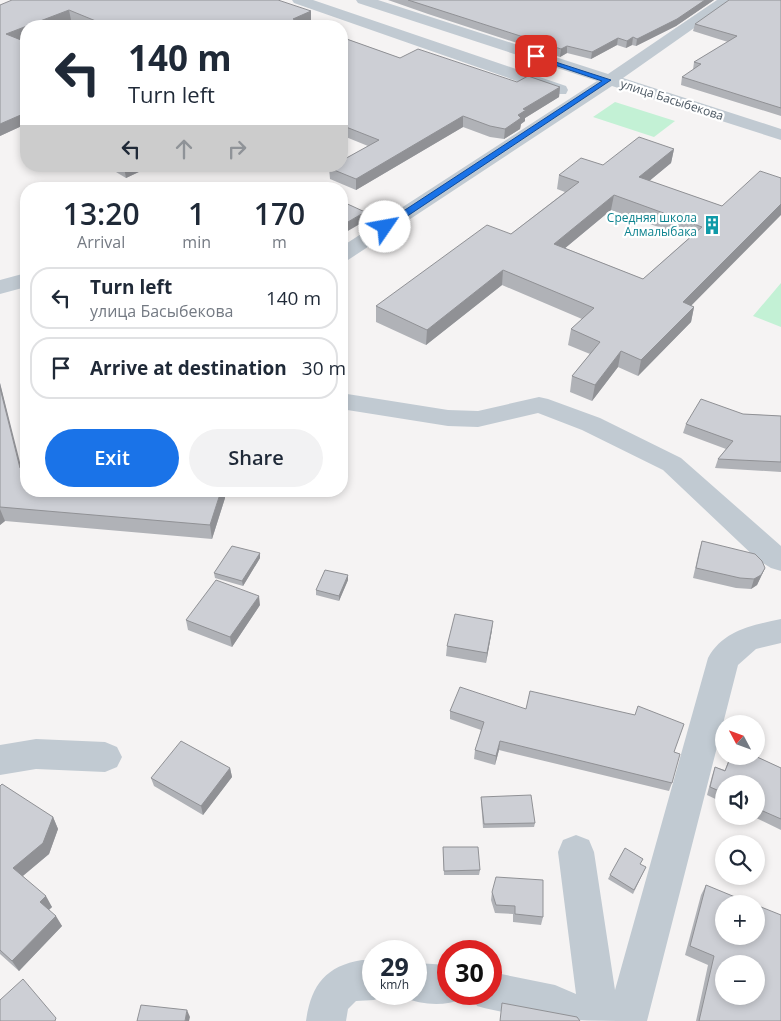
<!DOCTYPE html>
<html lang="en">
<head>
<meta charset="utf-8">
<style>
	:root { --surface:#fff; --page:#f2f2f3; --text:#1f2937; --muted:#747a83; --line:#e0e1e3; --accent:#1a73e8 }
	body { margin:0; font-family:"Open Sans",sans-serif; background:var(--page); color:var(--text); height:100vh; display:flex; flex-direction:column; font-size:19px; white-space:nowrap }
	* { box-sizing:border-box; margin:0 }
	p { font-size:16px; color:var(--muted) }
	.icon { flex:none; width:28px; height:28px; fill:none; stroke:currentColor; stroke-width:2; stroke-linecap:round; stroke-linejoin:round }
	.map { position:relative; flex:1; overflow:hidden }
	.side { position:absolute; left:20px; top:182px; width:328px; height:315px; display:flex; flex-direction:column; background:var(--surface); border-radius:20px; box-shadow:0 2px 8px #0003 }
	.side>* { flex:none }
	.banner { position:absolute; left:20px; top:20px; width:328px; height:152px; border-radius:20px; box-shadow:0 2px 8px #0003; background:#fff; color:var(--text); overflow:hidden }
	.needle { width:32px; rotate:311deg }
	.tools { position:absolute; left:715px; top:715px; display:grid; gap:10px }
	.tools a { display:grid; place-items:center; width:50px; height:50px; border-radius:50%; background:var(--surface); box-shadow:0 2px 8px #0003; font-size:25px }
	.speed { position:absolute; left:362px; top:940px; display:flex; gap:10px; font-size:25px; font-weight:700; text-align:center }
	.speed>* { display:grid; place-content:center; width:65px; height:65px; border-radius:50%; background:var(--surface); box-shadow:0 2px 8px #0003; line-height:1 }
	.speed small { font-size:12px; font-weight:400 }
	.speed .limit { border:8px solid #d22; background:#fff; color:#111 }
	.pin { position:absolute; display:grid; place-items:center; width:42px; height:42px; color:#fff; margin:-21px; border-radius:10px; box-shadow:0 2px 8px #0006 }
	.me { position:absolute; width:55px; margin:-28px; rotate:57deg; stroke-linejoin:round; filter:drop-shadow(0 0 4px #0008) }
	.turn { display:flex; align-items:center; gap:18px; height:105px; padding:0 25px; font-size:22px }
	.turn .icon { width:65px; height:65px; stroke-width:2.5 }
	.turn b { display:block; font-size:35px; line-height:42px }
	.lanes { display:flex; align-items:center; height:48px; padding:0 25px; background:#0003; justify-content:center; gap:25px; direction:ltr }
	.lanes .off { opacity:.35 }
	.eta { display:flex; justify-content:space-evenly; align-items:center; height:85px; text-align:center }
	.eta b { font-size:30px; font-weight:600; line-height:35px }
	.primary-button { display:flex; gap:10px; margin-top:auto; padding:10px 25px }
	.primary-button a { flex:1; height:58px; border-radius:30px; background:var(--accent); color:#fff; font-size:20px; font-weight:600; line-height:58px; text-align:center }
	.primary-button a+a { background:var(--page); color:var(--text) }
	ul { padding:0; list-style:none }
	li { display:flex; align-items:center; gap:15px; height:62px; margin:0 10px 8px; padding:0 15px; border:2px solid var(--line); border-radius:20px }
	li div { flex:1 }
	li b { display:block; font-size:19px }
	li em { font-style:normal }
	.map>svg:first-child { display:block }
	.green { fill:#c3f1d5 }
	.lines { fill:none; stroke-linecap:round; stroke-linejoin:round }
	.minor { fill:#c1cad2; fill-rule:evenodd }
	.wall { fill:#b0b2b7; fill-rule:evenodd }
	.shaded-wall { fill:#909195 }
	.building { fill:#cdcfd5; stroke:#909195; fill-rule:evenodd }
	.route { fill:#1a73e8; stroke:#114b97 }
	.labels { text-anchor:middle; stroke-width:4.5; stroke-linejoin:round; paint-order:stroke }
	.far-street-label { font-size:12px; fill:#4a5661; stroke:#fff }
	.far-culture-label { font-size:12px; fill:#0d838f; stroke:#fff; text-anchor:end }
</style>
</head>
<body>
<div class="map">
<svg width="781" height="1021" viewBox="0 0 781 1021">
	<rect width="100%" height="100%" fill="#f5f3f3"/>
	<path class="green" d="M615 102 675 121 654 137 593 117Z
		M781 283V327L753 316Z"/>
	<g class="lines">
		<path class="minor" d="M292 0H313L566 86 568 90 566 94H554L294 3Z
			M356 0H378L608 74 717 0H734L623 78 781 129V140L612 86 348 260 341 262V247L597 81 358 3Z
			M26 273V287L0 294V280Z
			M341 393 448 410 478 411 539 397 548 399 600 418 681 458 781 546V571L771 568 758 560 663 470 582 430 538 413 478 427 448 426 341 409Z
			M781 619V643L756 649 738 665 647 1021C591 1021 530 1021 477 1006L472 994H491V972L555 985 576 994 558 852 563 840 576 835 589 840 594 852 615 990 708 658C723 630 753 625 781 619Z
			M36 739 105 742 117 747 122 757 117 767 105 772 36 769 0 775V745Z
			M362 960H374V994H388L374 1000 356 1001 348 1009 346 1021H306C311 986 325 966 362 960Z
			M416 963 449 965V994H465L463 999C443 1007 422 1005 402 997L401 994H416Z"/>
	</g>
	<path class="wall" d="M388 0H714L676 26 636 46 632 45 626 48 617 45 591 59 567 53 560 57 428 14Z
		M781 0V116L681 85 682 77 693 70 694 62 728 42 693 31 695 24Z
		M0 5 311 11V21L305 24 312 26H86L71 20 20 39 26 42V124L0 136Z
		M341 37 400 58 517 82 560 87 559 97 525 118V121L521 124 520 129 504 139 490 137 463 127 356 190 330 179 329 168 368 146 341 135Z
		M674 149 671 163 649 181 722 206 691 305 694 307 691 322 638 376 618 367 592 401 570 392 572 376 590 354 568 345 571 329 582 319 502 285 426 345 376 322V306L511 234 565 192 557 189 559 175ZM611 210 689 238 643 279 565 248Z
		M106 166H156L146 171 143 170 126 178Z
		M0 383 26 491H224L225 498 212 539 5 521 0 525Z
		M743 414 781 416V472L715 468 718 459 726 449 683 433 686 424Z
		M702 541 765 568 757 585 751 589 736 588 693 578 699 551Z
		M260 553V558L243 586 215 578 214 573Z
		M348 575V580L339 601 316 595V590Z
		M260 605 232 647 188 630 186 620Z
		M492 630 486 663 446 656 447 646Z
		M526 709 674 752 672 783 669 791 499 750 495 765 474 759 475 750 481 730 450 719V711Z
		M730 756H755L781 768V830L752 816H756V784H724V803L707 795 712 776 715 767 725 770Z
		M230 768 232 777 203 815 154 786 151 778Z
		M0 786 53 817 58 829 49 854 23 876 52 907 49 910 62 926 19 971 0 954Z
		M481 797 535 823 534 827 483 828 481 801Z
		M443 847 480 870 479 875H444Z
		M646 867 633 894 608 879 610 875Z
		M706 885 781 1021H696L708 965 685 955 701 895Z
		M492 892 543 917 541 925 513 922V914L495 913 491 900Z"/>
	<path class="shaded-wall" d="M705 0H714L676 26 636 46 637 39Z
		M69 10 71 20 54 26H26V37L9 44 6 34Z
		M311 11V21L300 26 293 19Z
		M633 37 632 45 626 48 627 41Z
		M618 38 617 45 591 59 592 52Z
		M567 46V53L560 57 561 49Z
		M560 87 559 97 525 118V121L521 124 520 129 504 139 505 129 523 109Z
		M23 114 26 124 0 136V124Z
		M463 116V127L356 190V179Z
		M674 149 671 163 636 192 639 177Z
		M143 166V170L126 178 124 167Z
		M145 166H156L146 171Z
		M614 195 611 210 552 259 554 244Z
		M781 204V215L679 318 683 302Z
		M365 212V221L341 235V226Z
		M503 270 502 285 426 345 427 330Z
		M694 307 691 322 638 376 641 360Z
		M621 351 618 367 592 401 595 385Z
		M0 383 25 482 20 468 0 388Z
		M221 491H224L225 498 212 539 210 525Z
		M0 509 5 521 0 525Z
		M260 553V558L243 586 242 581Z
		M765 568 757 585 751 589 754 579Z
		M348 575V580L339 601V596Z
		M259 596 260 605 232 647 230 637Z
		M493 621 492 630 486 663 487 653Z
		M500 741 499 750 495 765 496 756Z
		M230 768 232 777 203 815 201 806Z
		M53 817 58 829 49 854 19 879 13 868Z
		M46 896 52 907 45 913 40 902Z
		M56 916 62 926 19 971 12 961Z
		M187 1010 190 1017 189 1021H185Z"/>
	<path class="building" d="M12 0H278L311 11 293 19 312 26H108L69 10 6 34 26 42V115L23 114 0 124V5Z
		M408 0H705L677 19 637 39 633 37 627 41 618 38 592 52 567 46 561 49Z
		M729 0H781V108L682 77 701 64 694 62 737 36 695 24Z
		M341 37 400 58 418 49 517 82 528 76 560 87 523 109 526 110 518 115 521 118 505 129 490 126 463 116 356 179 329 168 332 166H341V161L379 140 341 125Z
		M639 137 674 149 639 177 722 206 760 171 781 178V204L683 302 694 307 641 360 621 351 595 385 572 376 600 342 571 329 594 308 503 270 427 330 376 306 487 225 511 234 579 182 559 175 581 158 603 165ZM614 195 702 227 643 279 554 244Z
		M228 186 233 189H223Z
		M341 201 365 212 341 226Z
		M0 388 20 468H26V491H221L210 525 0 507Z
		M701 399 743 414 781 416V462L718 459 733 441 686 424Z
		M702 541 755 554 762 561 765 568 761 575 754 579 740 578 696 568Z
		M232 546 260 553 242 581 214 573Z
		M325 570 348 575 339 596 316 590Z
		M216 580 259 596 230 637 186 620Z
		M455 614 493 621 487 653 447 646Z
		M460 687 526 709 530 691 635 715 638 706 684 724 674 752 680 754 672 783 500 741 496 756 475 750 484 722 450 711Z
		M181 741 230 768 201 806 151 778Z
		M731 756H755L781 768V819L756 808V784H724V793L710 787 715 767 725 771Z
		M2 784 53 817 43 843 13 868 46 896 40 902 56 916 12 961 0 950V786Z
		M531 795 535 823 484 824 481 797Z
		M443 847H478L480 870 444 871Z
		M625 848 643 859 640 864 646 867 634 890 610 875Z
		M496 877 543 880V917L515 914V906L496 905 492 892Z
		M706 885 752 904H724V936H756V905L781 915V1021H699L714 956 690 946ZM724 964H756V996H724Z
		M23 979 56 1018 55 1021H0V1000Z
		M502 1003 577 1017 580 1021H500Z
		M141 1005 187 1010 185 1021H137Z"/>
	<path class="route" d="M534 55 611 80 388 229H382V225L602 81 534 58Z"/>
	<defs>
		<g id="building-bare" transform="scale(1.5)"><path d="M-4-6H4V6H1V3H-1V6H-4ZM-2.5-4.3h1.7v1.8h-1.7ZM.8-4.3h1.7v1.8H.8ZM-2.5-1h1.7V.8h-1.7ZM.8-1h1.7V.8H.8Z" fill="#0f9aa8" stroke="#fff" stroke-width="2.5" paint-order="stroke"/></g>
	</defs>
	<g fill-rule="evenodd">
		<use href="#building-bare" x="712" y="225"/>
	</g>
	<g class="labels">
		<g class="far-street-label">
			<text transform="translate(672 100) rotate(18)" y="4">улица Басыбекова</text>
		</g>
		<g class="far-culture-label">
			<text x="697" y="222">Средняя школа<tspan x="697" dy="14">Алмалыбака</tspan></text>
		</g>
	</g>
</svg>
<div class="tools">
<a><svg class="needle" viewBox="-14 -14 28 28"><path d="M0-13l5 13h-10z" fill="#e53935"/><path d="M0 13l5-13h-10z" fill="#747a83"/></svg></a>
<a><svg class="icon" aria-label="sound" viewBox="0 0 24 24"><path d="M4 9h4l5-4v14l-5-4H4zM17 9q2 3 0 6"/></svg></a>
<a><svg class="icon" aria-label="search" viewBox="0 0 24 24"><circle cx="10" cy="10" r="6"/><path d="M15 15l6 6"/></svg></a>
<a>+</a>
<a>−</a>
</div>
<div class="speed"><div>29<small>km/h</small></div><div class="limit">30</div></div>
<div class="pin" style="left:536px;top:56px;background:#d93025"><svg class="icon" aria-label="arrive" viewBox="0 0 24 24"><path d="M6 21V4h12l-3 4 3 4H6"/></svg></div>
<svg class="me" style="left:385px;top:227px" viewBox="-20 -20 40 40"><circle r="19" fill="#fff"/><path d="M0-13L10 11 0 6-10 11z" fill="#1a73e8"/></svg>
<div class="banner">
<div class="turn"><svg class="icon" aria-label="left" viewBox="0 0 24 24"><path d="M17 20v-9H6M10 6l-5 5 5 5"/></svg><div><b>140 m</b>Turn left</div></div>
<div class="lanes"><svg class="icon" aria-label="left" viewBox="0 0 24 24"><path d="M17 20v-9H6M10 6l-5 5 5 5"/></svg><svg class="icon off" aria-label="ahead" viewBox="0 0 24 24"><path d="M12 20V5M6 11l6-6 6 6"/></svg><svg class="icon off" aria-label="right" viewBox="0 0 24 24"><path d="M7 20v-9h11M14 6l5 5-5 5"/></svg></div>
</div>
<section class="side">
<div class="eta">
<div><b>13:20</b><p>Arrival</p></div>
<div><b>1</b><p>min</p></div>
<div><b>170</b><p>m</p></div>
</div>
<ul>
<li><svg class="icon" aria-label="left" viewBox="0 0 24 24"><path d="M17 20v-9H6M10 6l-5 5 5 5"/></svg><div><b>Turn left</b><p>улица Басыбекова</p></div><em>140 m</em></li>
<li><svg class="icon" aria-label="arrive" viewBox="0 0 24 24"><path d="M6 21V4h12l-3 4 3 4H6"/></svg><div><b>Arrive at destination</b></div><em>30 m</em></li>
</ul>
<div class="primary-button"><a>Exit</a><a>Share</a></div>
</section>
</div>
</body>
</html>
